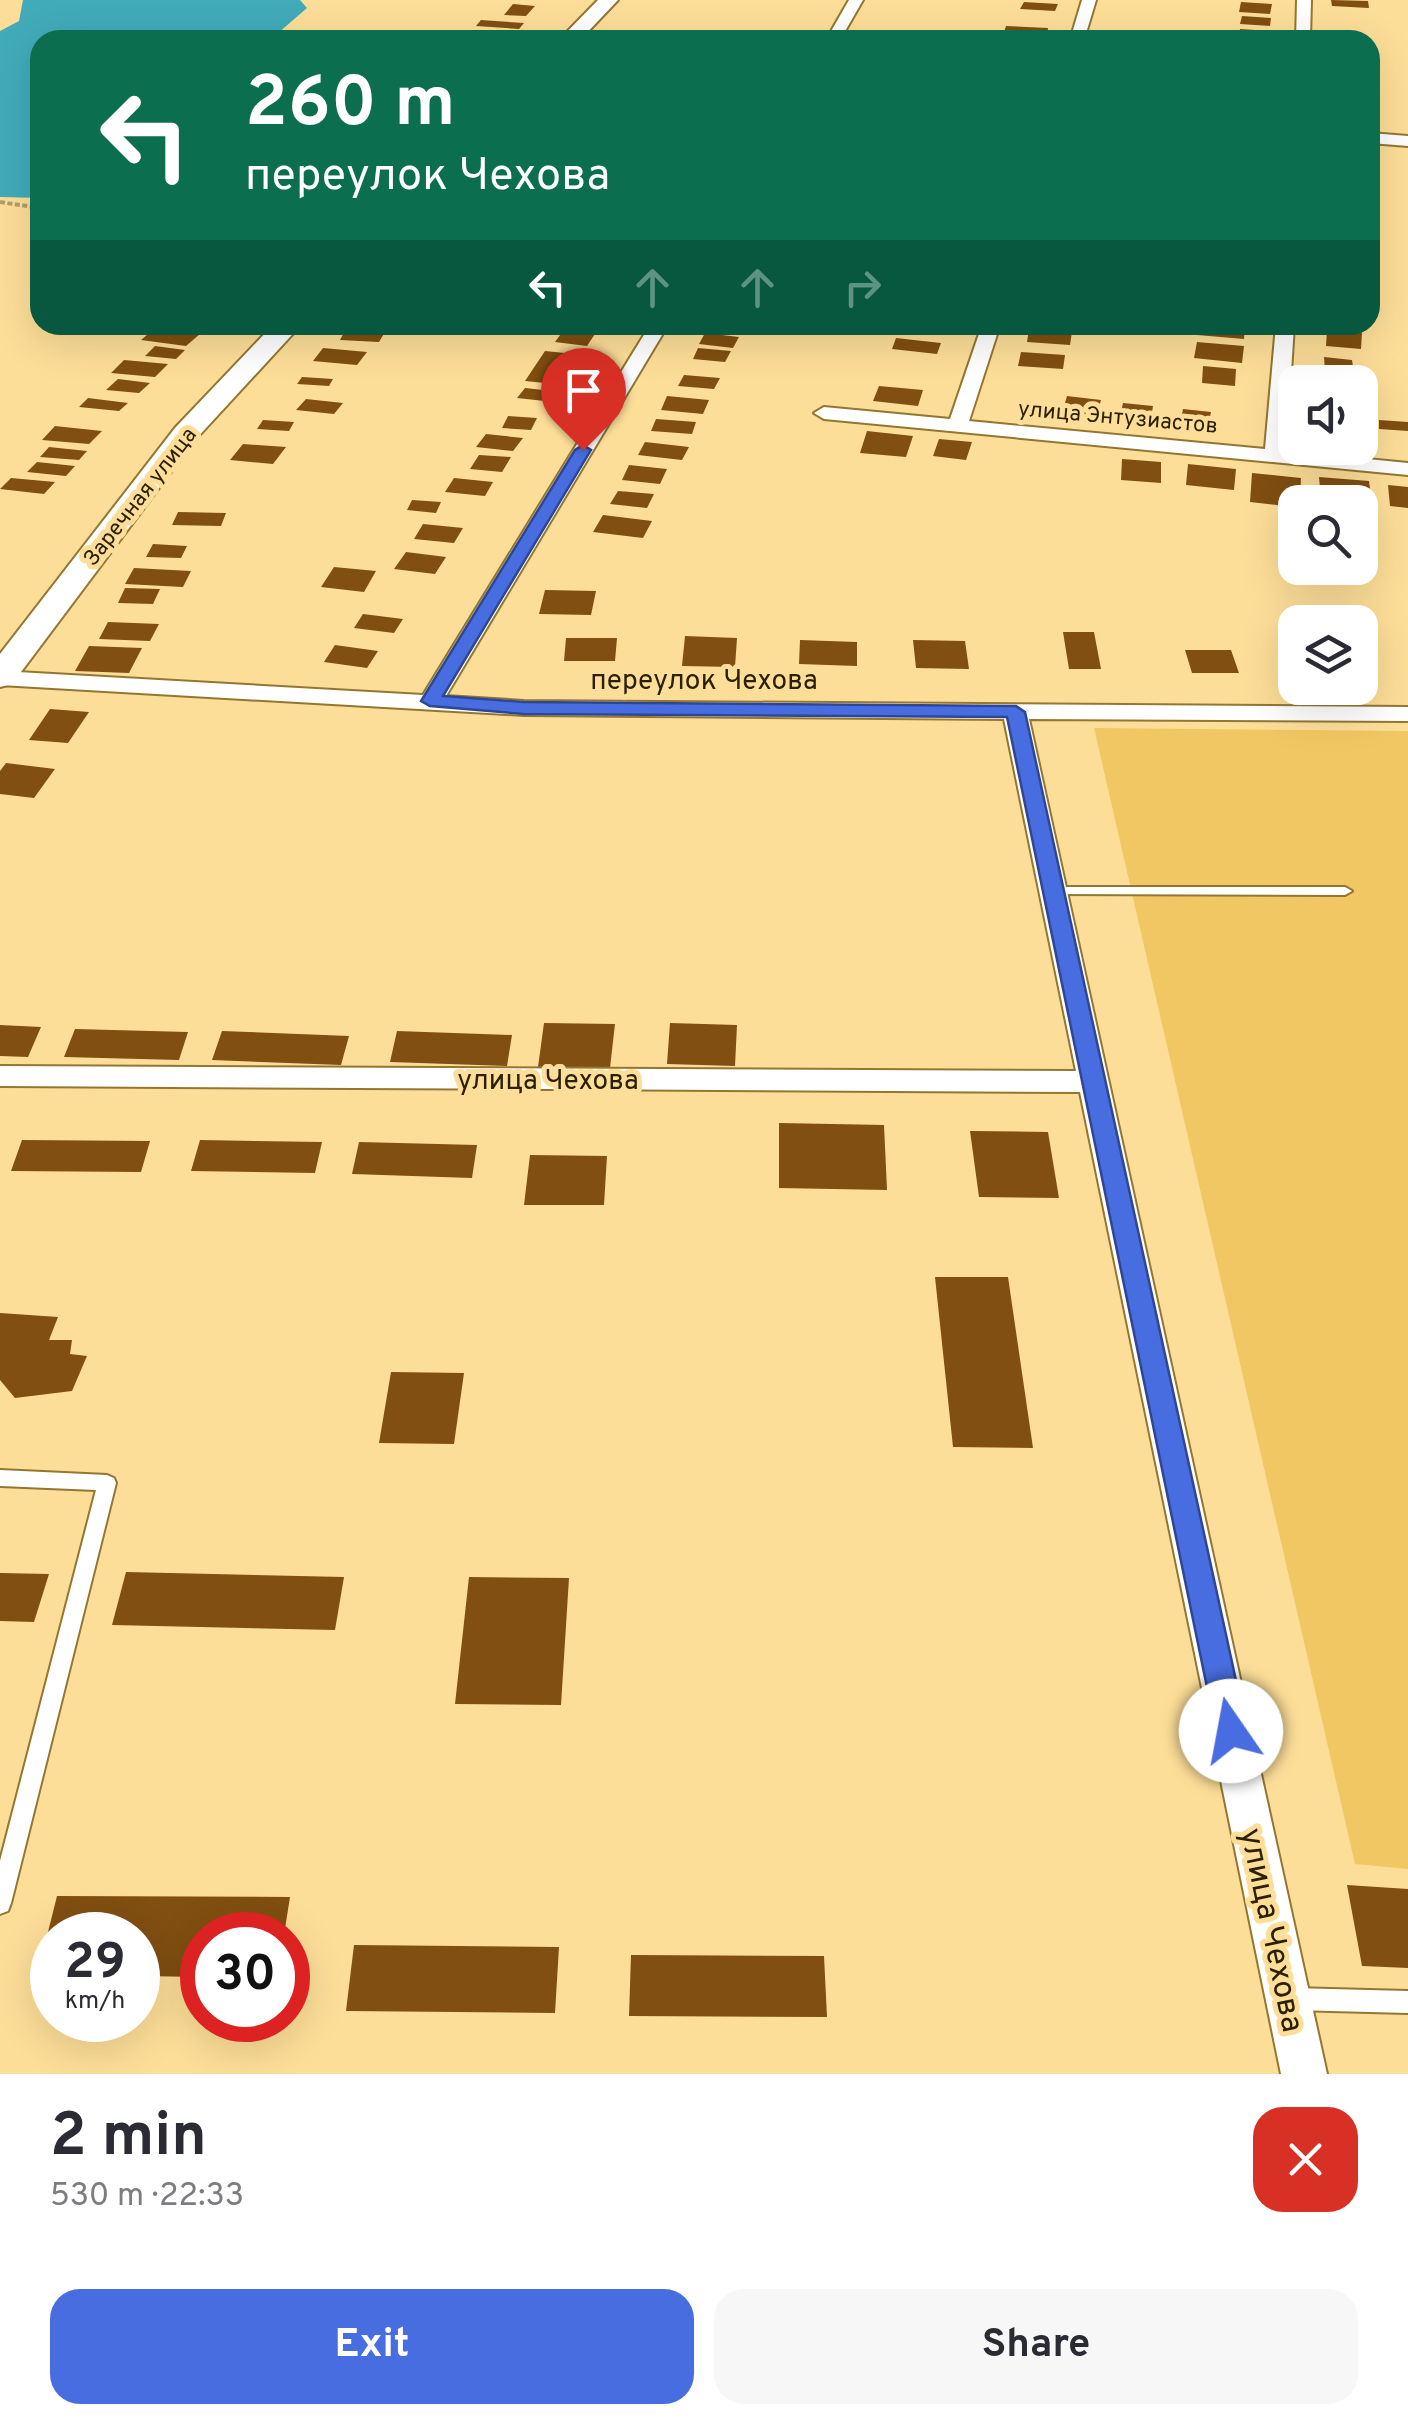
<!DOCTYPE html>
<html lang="en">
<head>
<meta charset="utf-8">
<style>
	:root { --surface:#fff; --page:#f7f7f7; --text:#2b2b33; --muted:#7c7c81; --accent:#486de0 }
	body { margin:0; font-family:Overpass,sans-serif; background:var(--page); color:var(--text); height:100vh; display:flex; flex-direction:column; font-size:38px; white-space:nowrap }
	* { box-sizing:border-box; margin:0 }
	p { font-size:32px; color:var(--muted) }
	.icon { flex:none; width:55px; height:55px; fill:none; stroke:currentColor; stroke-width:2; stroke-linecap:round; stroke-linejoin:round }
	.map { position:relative; height:2074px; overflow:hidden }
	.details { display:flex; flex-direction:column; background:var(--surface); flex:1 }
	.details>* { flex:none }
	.top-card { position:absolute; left:30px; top:30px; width:1350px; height:305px; border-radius:30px; box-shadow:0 10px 40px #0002; background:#0b6e4f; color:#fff; overflow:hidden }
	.buttons { position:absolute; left:1278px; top:365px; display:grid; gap:20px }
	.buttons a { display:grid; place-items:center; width:100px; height:100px; border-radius:20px; background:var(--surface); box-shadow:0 10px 40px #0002; font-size:50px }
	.speed { position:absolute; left:30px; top:1912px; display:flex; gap:20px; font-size:50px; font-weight:700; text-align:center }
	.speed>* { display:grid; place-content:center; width:130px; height:130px; border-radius:50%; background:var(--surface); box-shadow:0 10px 40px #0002; line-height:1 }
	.speed small { font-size:25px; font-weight:400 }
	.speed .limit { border:15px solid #d22; background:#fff; color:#111 }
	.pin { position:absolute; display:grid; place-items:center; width:85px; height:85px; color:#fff; margin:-102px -42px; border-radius:50% 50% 50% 0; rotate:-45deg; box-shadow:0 0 10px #0007 }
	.pin .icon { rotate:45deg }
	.me { position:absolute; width:110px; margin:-55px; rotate:348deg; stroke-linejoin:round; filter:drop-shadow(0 0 8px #0008) }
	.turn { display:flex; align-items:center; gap:35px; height:210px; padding:0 50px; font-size:45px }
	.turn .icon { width:130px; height:130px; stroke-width:2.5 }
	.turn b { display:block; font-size:70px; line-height:85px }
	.lanes { display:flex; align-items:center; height:95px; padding:0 50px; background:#0003; justify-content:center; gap:50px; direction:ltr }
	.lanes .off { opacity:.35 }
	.round { display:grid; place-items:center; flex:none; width:105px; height:105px; border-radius:30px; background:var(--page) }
	.head { display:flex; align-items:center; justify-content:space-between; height:170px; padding:0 50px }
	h1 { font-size:60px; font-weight:700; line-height:75px }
	.cta { display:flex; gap:20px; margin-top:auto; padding:20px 50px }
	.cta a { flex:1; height:115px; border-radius:30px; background:var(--accent); color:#fff; font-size:40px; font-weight:700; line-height:115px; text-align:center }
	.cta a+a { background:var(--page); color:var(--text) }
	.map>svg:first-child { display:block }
	.green { fill:#f1c763 }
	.water { fill:#41abb9 }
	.building { fill:#804f11 }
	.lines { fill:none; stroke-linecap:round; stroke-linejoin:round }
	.service-casing { stroke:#937731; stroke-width:4 }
	.minor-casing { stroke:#937731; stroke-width:4 }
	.secondary-casing { stroke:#937731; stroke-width:4 }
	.path { stroke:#b49c64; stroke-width:4; stroke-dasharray:5 2.5; stroke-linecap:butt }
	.service { fill:#fff; fill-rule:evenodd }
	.minor { fill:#fff; fill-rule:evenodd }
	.secondary { fill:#fff; fill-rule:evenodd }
	.route { fill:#486de0; stroke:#2f4792; stroke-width:2.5 }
	.labels { text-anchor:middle; stroke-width:10; stroke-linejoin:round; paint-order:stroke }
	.far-street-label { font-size:22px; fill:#2b2003; stroke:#fdde98 }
	.street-label { font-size:28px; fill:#2b2003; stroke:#fdde98 }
	.near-street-label { font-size:32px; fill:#2b2003; stroke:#fdde98 }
</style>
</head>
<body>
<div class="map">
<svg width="1408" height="2074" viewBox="0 0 1408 2074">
	<rect width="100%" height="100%" fill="#fdde98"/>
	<path class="green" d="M1094 728 1408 731V1869L1355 1864Z"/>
	<path class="water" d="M23 0H300L307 8 270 40H40V198L0 197V31L19 21Z"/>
	<path class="building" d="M1331 0 1368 1 1369 8 1332 6Z
		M1024 2 1058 4 1055 11 1020 9Z
		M1241 2 1272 4 1270 14 1239 12Z
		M513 4 535 6 526 16 504 15Z
		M1242 16 1271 18 1270 26 1240 24Z
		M481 20 524 23 519 29 476 26Z
		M1006 26 1048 28 1047 35 1004 32Z
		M1240 29 1271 31 1270 38 1239 36Z
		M348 325H354L388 327 379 342 340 340Z
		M1199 325H1245L1244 339 1197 335Z
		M155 328 200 334 186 346 141 340Z
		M1029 329 1072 332 1070 345 1027 342Z
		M1327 330 1362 333 1361 349 1326 346Z
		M563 331 595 334 587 346 555 342Z
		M705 333 739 337 733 348 699 344Z
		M896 338 941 343 937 354 892 349Z
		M1197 342 1244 346 1242 363 1194 358Z
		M155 346 185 350 176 359 145 356Z
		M323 348 367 352 357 365 313 361Z
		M698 348 731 351 725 362 693 359Z
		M545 351 585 355 565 385 525 381Z
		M1021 352 1065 355 1063 369 1018 366Z
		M1324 357 1352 360 1354 373 1325 371Z
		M124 360 168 364 155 377 111 373Z
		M1203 366 1236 369 1235 386 1202 383Z
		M684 375 720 378 714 389 678 386Z
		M302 377 333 379 329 386 297 384Z
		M118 379 150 383 139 393 106 390Z
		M879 386 923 390 918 406 873 401Z
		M525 388 561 392 554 402 517 398Z
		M667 396 709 400 703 414 661 410Z
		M1067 396 1101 400 1095 421 1061 417Z
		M88 398 128 403 119 411 79 407Z
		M306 399 343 403 334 414 296 410Z
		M1123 403 1153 406 1150 425 1119 422Z
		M1183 409 1211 412 1207 432 1179 429Z
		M508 416 537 418 531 430 502 428Z
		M656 419 696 422 692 434 651 431Z
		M263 420 294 422 289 431 257 429Z
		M1379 420 1408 422V431L1379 429Z
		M55 426 102 431 89 444 42 440Z
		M867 431 913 436 906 457 860 453Z
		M486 434 523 438 513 451 476 447Z
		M939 439 972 442 966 460 933 456Z
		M645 442 689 447 682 460 638 455Z
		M243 444 286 447 273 464 230 460Z
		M49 447 87 451 79 460 40 457Z
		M479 455 511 457 502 472 470 469Z
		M1122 459 1161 462V483L1121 480Z
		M37 462 75 466 66 476 27 472Z
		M1188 464 1236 469 1234 490 1186 485Z
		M629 465 667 469 660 484 622 480Z
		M1252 473 1301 478 1300 502H1295V507L1250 502Z
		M1319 477 1369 481 1372 504 1321 500Z
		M11 478 55 482 44 494 0 489Z
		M454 478 493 482 485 496 445 492Z
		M1388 485 1408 487V508L1390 506Z
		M618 491 654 494 647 508 610 504Z
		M412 500 441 502 436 513 407 510Z
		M178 512 226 513 221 526 172 525Z
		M603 515 652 521 643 538 593 532Z
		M423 524 463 528 454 543 414 539Z
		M153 544 187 546 181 558 146 557Z
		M406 552 446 557 435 574 394 569Z
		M334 567 376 571 364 592 321 587Z
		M134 568 191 571 183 587 125 584Z
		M125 588 160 589 153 604 118 603Z
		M545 590 596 591 591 615 539 614Z
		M363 614 403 619 394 633 354 628Z
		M108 622 159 624 150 641 99 639Z
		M1063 632H1094L1101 669H1069Z
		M685 636 737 638 735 667 682 666Z
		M566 638H617L615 661H564Z
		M800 640 857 642V666L799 664Z
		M913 640 965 641 969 669 916 668Z
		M335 645 378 651 367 668 324 662Z
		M89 646 142 648 129 673 75 671Z
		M1185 650H1231L1239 673H1192Z
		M50 709 89 712 68 743 29 740Z
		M6 763 55 769 34 798 0 794V771Z
		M544 1023 615 1024 610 1068 538 1067Z
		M670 1023 737 1025 735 1066 667 1064Z
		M0 1025 41 1027 28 1057 0 1056Z
		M75 1029 188 1032 179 1060 64 1057Z
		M222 1031 349 1036 341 1065 212 1060Z
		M397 1031 512 1035 507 1066 390 1062Z
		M779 1123 884 1125 887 1190 779 1188Z
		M970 1131 1048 1132 1059 1198 979 1197Z
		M22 1140 150 1141 141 1172 11 1171Z
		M200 1140 322 1142 315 1173 191 1171Z
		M359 1142 477 1145 472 1178 352 1174Z
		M530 1155 607 1156 604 1205H524Z
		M935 1277H1008L1033 1448 953 1447Z
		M0 1313 58 1317 49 1340H72L70 1354 87 1356 72 1391 15 1398 0 1380Z
		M391 1372 464 1373 454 1444 379 1443Z
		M126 1572 344 1577 335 1630 112 1625Z
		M0 1573 49 1574 34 1622 0 1621Z
		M469 1577 569 1578 561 1705 455 1704Z
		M1347 1885 1408 1889V1968L1362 1966Z
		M57 1896 290 1897 284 1935H202V1977L138 1976V1935H52V1976H37Z
		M354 1945 559 1947 555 2013 346 2011Z
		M631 1955 824 1956 827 2017 629 2016Z"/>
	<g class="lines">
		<g class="service-casing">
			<path id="service" d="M1056 887H1345L1352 891 1345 895 1051 894 1049 891Z
				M0 1470 107 1475 114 1478 116 1483 11 1903 8 1911 0 1914V1861L96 1490 0 1486Z
				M1292 1988 1408 1991V2013L1292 2010 1284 2007 1281 1999 1284 1991Z"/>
		</g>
		<g class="minor-casing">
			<path id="minor" d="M849 0H863L840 40H826Z
				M1082 0H1096L1084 40H1070Z
				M1297 0H1311L1310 40H1296Z
				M1370 133 1408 136V146L1370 143Z
				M650 325H668L446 696 524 701 1408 707V721L1029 719 1327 2074H1281L1080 1092 0 1086V1066L1076 1071 1004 719 524 715 0 685V671L423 695Z
				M982 325H1000L969 421 1265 449 1276 325H1294L1286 451 1408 463V475L824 419 814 413 824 407 950 419Z"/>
		</g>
		<g class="secondary-casing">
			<path id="secondary" d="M598 0H618L580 40H559Z
				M273 325H301L195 440 12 684 0 687V654L175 428Z"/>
		</g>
		<path class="path" d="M0 202 40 208"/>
		<use href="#service" class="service"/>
		<use href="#minor" class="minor"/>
		<use href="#secondary" class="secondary"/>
	</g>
	<path class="route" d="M583 445 591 450 443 696 524 702 1016 706 1025 712 1247 1731 1242 1741 1231 1746 1220 1741 1216 1731 1007 717 524 714 430 706 421 701 575 450Z"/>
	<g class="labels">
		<g class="far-street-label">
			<text transform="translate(1118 416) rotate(5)" y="8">улица Энтузиастов</text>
			<text transform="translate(139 496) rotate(-52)" y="8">Заречная улица</text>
		</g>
		<g class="street-label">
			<text x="704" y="689">переулок Чехова</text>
			<text x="548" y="1089">улица Чехова</text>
		</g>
		<g class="near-street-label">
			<text transform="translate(1273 1930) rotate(78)" y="11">улица Чехова</text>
		</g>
	</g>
</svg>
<div class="buttons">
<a><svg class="icon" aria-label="sound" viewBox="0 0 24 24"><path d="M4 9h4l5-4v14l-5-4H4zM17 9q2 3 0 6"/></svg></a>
<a><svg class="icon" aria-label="search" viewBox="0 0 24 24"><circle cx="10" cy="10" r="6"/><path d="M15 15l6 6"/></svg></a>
<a><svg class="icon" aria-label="layers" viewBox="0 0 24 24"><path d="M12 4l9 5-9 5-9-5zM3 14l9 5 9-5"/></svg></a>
</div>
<div class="speed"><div>29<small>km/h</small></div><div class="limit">30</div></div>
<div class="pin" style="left:583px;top:450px;background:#d93025"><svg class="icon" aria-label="arrive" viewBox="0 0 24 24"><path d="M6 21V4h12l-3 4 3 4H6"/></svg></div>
<svg class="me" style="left:1231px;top:1731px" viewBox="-20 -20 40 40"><circle r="19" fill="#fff"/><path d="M0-13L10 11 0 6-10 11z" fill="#486de0"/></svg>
<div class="top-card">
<div class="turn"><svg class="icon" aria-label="left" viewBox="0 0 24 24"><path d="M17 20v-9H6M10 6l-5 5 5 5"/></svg><div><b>260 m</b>переулок Чехова</div></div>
<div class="lanes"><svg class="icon" aria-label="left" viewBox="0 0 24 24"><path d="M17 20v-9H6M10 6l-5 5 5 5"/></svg><svg class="icon off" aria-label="ahead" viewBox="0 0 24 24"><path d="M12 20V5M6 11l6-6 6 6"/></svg><svg class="icon off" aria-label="ahead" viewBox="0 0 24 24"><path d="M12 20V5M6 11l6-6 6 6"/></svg><svg class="icon off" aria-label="right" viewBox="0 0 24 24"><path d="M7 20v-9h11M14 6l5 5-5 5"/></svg></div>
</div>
</div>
<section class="details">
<div class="head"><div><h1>2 min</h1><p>530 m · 22:33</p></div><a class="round" style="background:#d93025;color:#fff"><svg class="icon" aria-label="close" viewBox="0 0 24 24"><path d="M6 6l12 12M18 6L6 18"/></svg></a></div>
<div class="cta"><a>Exit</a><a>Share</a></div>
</section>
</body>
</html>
